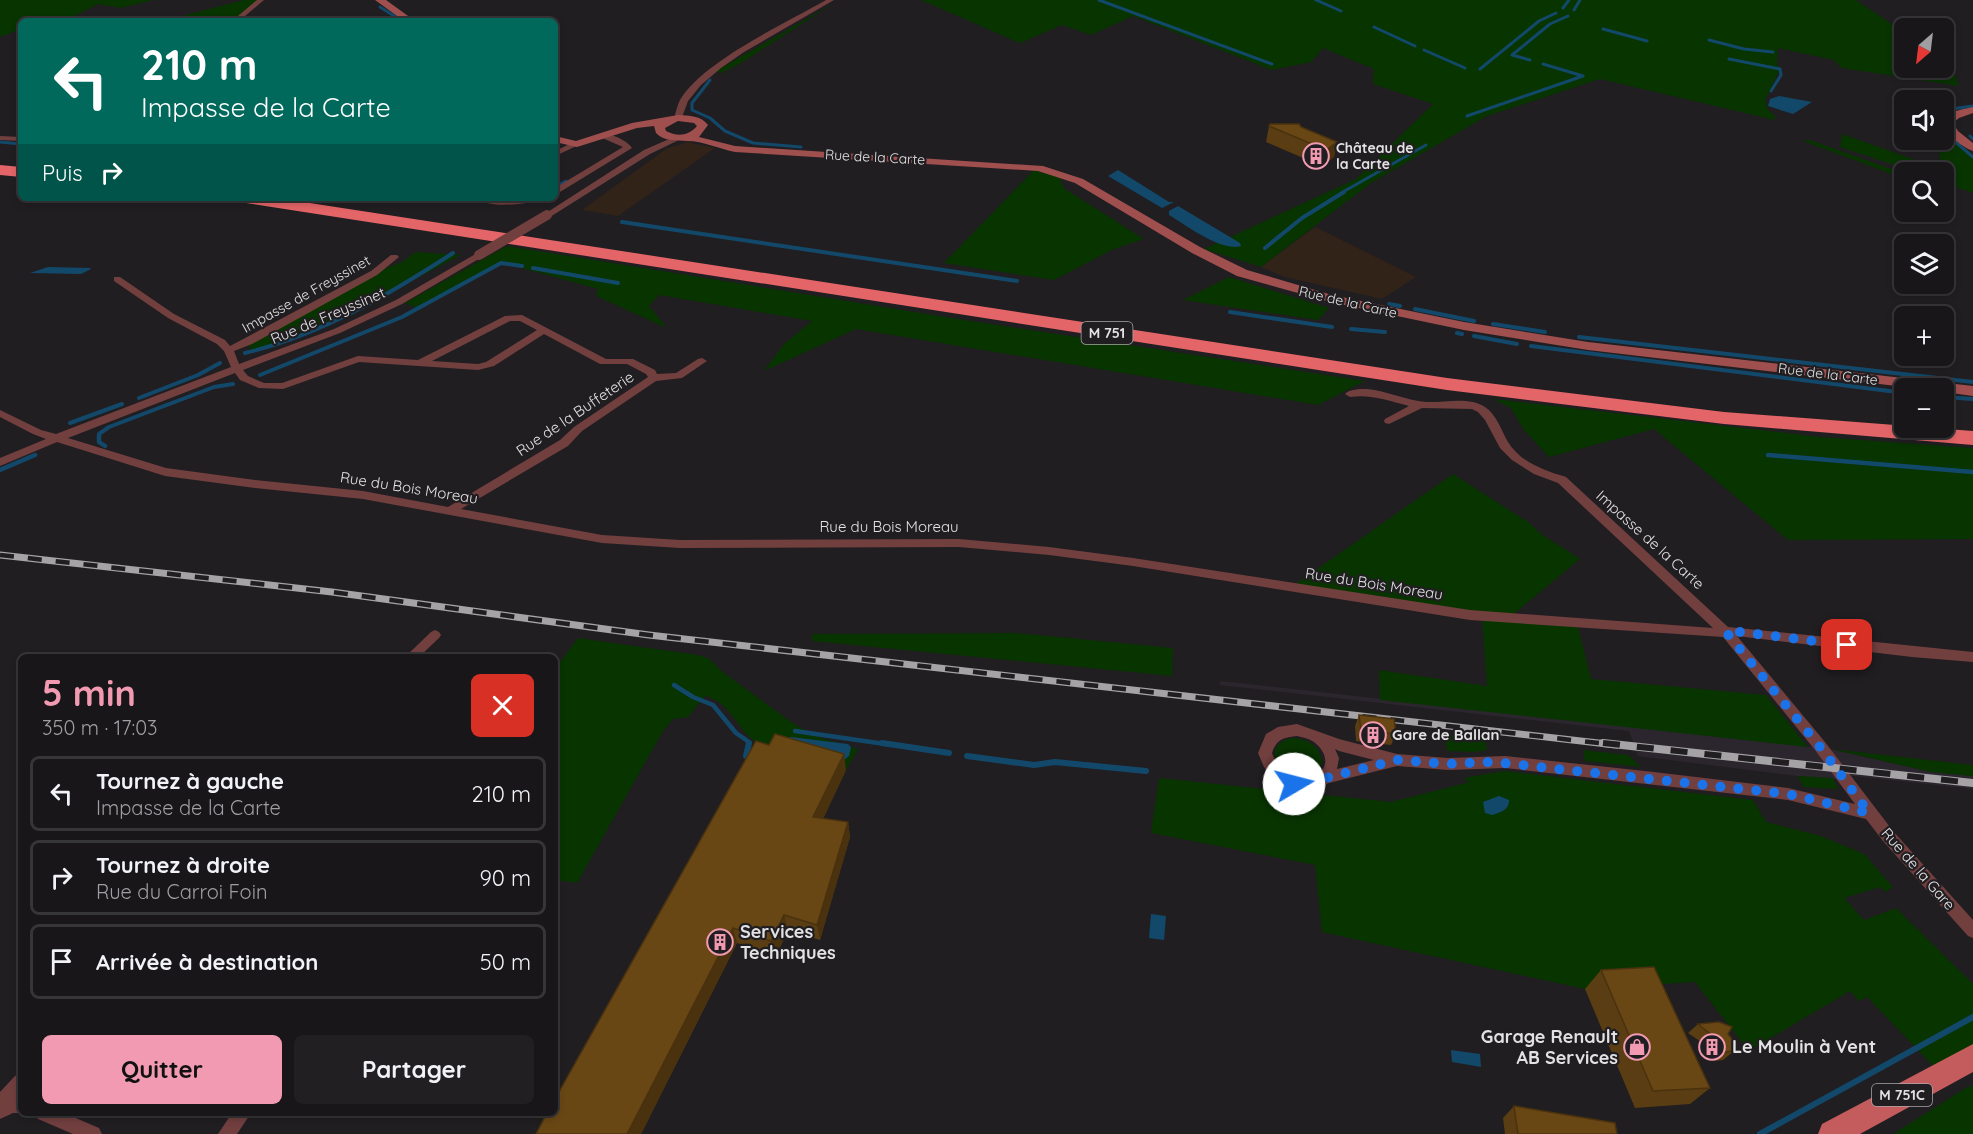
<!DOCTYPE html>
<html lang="fr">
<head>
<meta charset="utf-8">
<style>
	:root { --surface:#181619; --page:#211f22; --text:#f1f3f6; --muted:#9f9fa2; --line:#363538; --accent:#f19ab1 }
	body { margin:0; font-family:Quicksand,sans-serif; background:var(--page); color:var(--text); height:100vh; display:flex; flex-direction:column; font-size:22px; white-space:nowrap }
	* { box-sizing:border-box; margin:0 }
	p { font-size:20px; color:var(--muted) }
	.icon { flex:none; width:33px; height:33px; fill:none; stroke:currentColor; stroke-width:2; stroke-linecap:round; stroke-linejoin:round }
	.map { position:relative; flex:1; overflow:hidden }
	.drawer { position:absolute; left:18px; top:654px; width:540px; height:462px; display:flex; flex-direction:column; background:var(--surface); border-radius:9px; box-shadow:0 3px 9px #0003,0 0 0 2px var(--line) }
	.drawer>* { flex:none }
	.guide { position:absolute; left:18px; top:18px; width:540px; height:183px; border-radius:9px; box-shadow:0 3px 9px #0003,0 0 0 2px var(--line); background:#00695c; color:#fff; overflow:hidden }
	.needle { width:39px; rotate:208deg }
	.fabs { position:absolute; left:1894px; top:18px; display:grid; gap:12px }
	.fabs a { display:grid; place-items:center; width:60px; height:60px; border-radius:9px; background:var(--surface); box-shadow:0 3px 9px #0003,0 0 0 2px var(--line); font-size:30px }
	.pin { position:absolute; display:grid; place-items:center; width:51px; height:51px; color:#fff; margin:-26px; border-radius:12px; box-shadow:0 3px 9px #0006 }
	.me { position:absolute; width:66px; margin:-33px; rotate:82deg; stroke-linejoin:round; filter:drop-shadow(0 0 4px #0008) }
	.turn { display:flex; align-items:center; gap:21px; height:126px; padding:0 24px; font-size:27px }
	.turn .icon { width:78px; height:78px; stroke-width:2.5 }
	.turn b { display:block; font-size:42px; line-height:51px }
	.then { display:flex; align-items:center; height:57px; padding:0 24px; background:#0003; gap:12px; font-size:22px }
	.round { display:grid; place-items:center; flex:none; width:63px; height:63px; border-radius:9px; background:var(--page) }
	.summary { display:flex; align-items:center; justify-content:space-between; height:102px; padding:0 24px }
	h1 { font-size:36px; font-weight:700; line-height:45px; color:var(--accent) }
	.action { display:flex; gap:12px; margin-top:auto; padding:12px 24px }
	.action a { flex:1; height:69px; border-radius:9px; background:var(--accent); color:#111; font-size:24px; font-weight:700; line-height:69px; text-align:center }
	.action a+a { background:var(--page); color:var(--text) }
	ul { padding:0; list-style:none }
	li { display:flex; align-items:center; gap:18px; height:75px; margin:0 12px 9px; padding:0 12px; border:3px solid var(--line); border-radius:9px }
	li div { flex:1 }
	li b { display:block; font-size:22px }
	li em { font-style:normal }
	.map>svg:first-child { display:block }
	.industrial { fill:#322318 }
	.built { fill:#2b262d }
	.green { fill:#083400 }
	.water { fill:#12496b }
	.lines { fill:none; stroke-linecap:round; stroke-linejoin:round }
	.stream-far3 { stroke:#12496b; stroke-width:3 }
	.stream-far2 { stroke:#12496b; stroke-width:4 }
	.stream-far1 { stroke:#12496b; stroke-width:4.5 }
	.stream { stroke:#12496b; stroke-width:6 }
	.street { fill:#723f3f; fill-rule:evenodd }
	.secondary { fill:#a04f4f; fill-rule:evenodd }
	.primary { fill:#c45b5c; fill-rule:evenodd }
	.highway { fill:#e46567; fill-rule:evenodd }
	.rail-far1-casing { stroke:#a5a3a6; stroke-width:7 }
	.rail-casing { stroke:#a5a3a6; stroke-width:8 }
	.rail-far1 { stroke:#201e21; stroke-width:4.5; stroke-dasharray:14; stroke-linecap:butt }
	.rail { stroke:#201e21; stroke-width:6; stroke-dasharray:17; stroke-linecap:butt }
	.street-bridge { stroke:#723f3f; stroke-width:10 }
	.wall { fill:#5a3d12 }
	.shaded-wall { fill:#4a320f }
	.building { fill:#694715; stroke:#4a320f; stroke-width:1.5 }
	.route { stroke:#1a73e8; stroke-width:10; stroke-dasharray:0 18 }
	.labels { text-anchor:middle; stroke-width:4.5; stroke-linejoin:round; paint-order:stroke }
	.far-poi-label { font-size:14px; font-weight:bold; fill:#e2e1e3; stroke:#201e21; text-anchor:start }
	.far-street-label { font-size:14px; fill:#e2e1e3; stroke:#201e21 }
	.shield { fill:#201e21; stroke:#a8a6a9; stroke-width:1.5 }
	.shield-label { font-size:14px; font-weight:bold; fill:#e2e1e3 }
	.street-label { font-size:15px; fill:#e2e1e3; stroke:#201e21 }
	.poi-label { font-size:15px; font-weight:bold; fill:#e2e1e3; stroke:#201e21; text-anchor:start }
	.near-poi-label { font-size:18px; font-weight:bold; fill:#e2e1e3; stroke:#201e21; text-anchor:start }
</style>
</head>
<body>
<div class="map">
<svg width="1973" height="1134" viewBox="0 0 1973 1134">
	<rect width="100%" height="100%" fill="#201e21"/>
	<path class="industrial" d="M687 142 715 148 618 216 582 210 666 149Z
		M1315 227 1416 277 1382 299 1285 277 1261 267Z"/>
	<path class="built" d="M1220 681 1830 749 1931 772 1973 776V789L1854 776 1834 779 1798 776 1638 756 1629 731 1220 685Z"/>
	<path class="green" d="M0 0H154L120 8 98 4 65 21H21V29L0 37Z
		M244 0H261L235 21H200L178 17Z
		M921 0H1856L1905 33V68H1944V59L1952 68 1959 86 1842 68 1834 60 1778 48 1777 64 1780 69 1765 100 1768 110 1775 116V120L1600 79 1487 116 1371 183 1261 267 1204 249 1356 179 1433 104 1373 84 1374 69 1323 48 1311 62 1272 70 1133 16 1091 35 1062 25 1020 43Z
		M836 2 741 63 721 73 716 71Z
		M1944 131 1973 157V193L1944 183V172H1915L1840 147 1842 134 1941 169 1938 140H1944Z
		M1810 140 1905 174V179L1803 141Z
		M1034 170 1061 178V183L1065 189 1144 239 1114 249 1054 280 944 263Z
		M507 246 958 319 1365 381 1318 405 856 329 764 371 784 344 812 321 659 295 649 306 667 328 596 296 598 289 503 263 417 308 405 303Z
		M416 252 461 255 362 307 251 352 248 342 374 273 402 262Z
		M1229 277 1329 308 1318 320 1183 300Z
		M1493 399 1820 437 1973 448V539L1788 540 1654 429 1549 457 1524 430 1511 408Z
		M1453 474 1528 522 1541 534 1580 559 1509 618 1577 623 1591 679 1766 695 1808 747 1380 700 1379 670 1487 686 1482 617 1290 588Z
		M1017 633 1173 648 1172 676 812 641V634Z
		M578 638 698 655 710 659 720 670 794 724 818 737 858 749 846 770C822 763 777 755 756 742 736 729 730 701 705 696L688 717 673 719 663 731 577 883 555 880V669Z
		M1444 734 1485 738 1487 750 1474 752 1447 751Z
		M1290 738C1307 738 1322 746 1322 765L1313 775C1285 783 1256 750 1290 738Z
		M1831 749 1973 765V776L1931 772Z
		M1583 750 1628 755 1641 767 1585 761Z
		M1504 771 1753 800 1766 822 1821 836 1864 854 1893 887 1885 892 1880 887 1844 898 1864 920 1896 908 1973 984V1057L1941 1074 1867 997 1859 1001 1850 991 1749 1051 1695 982 1585 989 1322 932 1315 865 1151 833 1159 778 1391 802 1470 782 1463 778Z
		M1798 776 1833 778 1838 789 1803 787Z
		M1973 1085V1134H1893L1964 1089Z"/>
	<path class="water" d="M1779 96 1812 102 1793 114 1768 106 1770 99Z
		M1118 170 1169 202H1174L1162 208 1108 176Z
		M1178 206 1240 243 1241 246C1221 252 1186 225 1169 215V211Z
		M48 267 90 268 91 269 81 274 30 273Z
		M791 737 848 744 851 747 849 756 841 762 787 740Z
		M1499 796 1509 800C1509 811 1500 812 1492 815L1485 813 1483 802Z
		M1151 914 1166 916 1164 940 1149 938Z
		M1451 1050 1480 1054 1481 1067 1452 1062Z"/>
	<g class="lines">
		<path class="stream-far3" d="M1099 0 1272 64
			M1316 0 1341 11
			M380 7 402 21
			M1563 8 1569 0
			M1574 10 1580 0
			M1374 27 1415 46
			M1603 29 1647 41
			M1709 40 1744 49 1773 52
			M1424 50 1465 68
			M1729 59 1780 69 1781 75 1771 91
			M1530 60 1512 55 1550 24 1568 16
			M1480 69 1539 21 1556 13
			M710 80 692 103V110L710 118 725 131 753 143 801 147
			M1944 110 1973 106
			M1467 116 1583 76 1543 64
			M1944 132 1973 157
			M1970 136 1973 139
			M0 142 21 144
			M555 187 566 181
			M1341 193 1426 145"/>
		<path class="stream-far2" d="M503 198H526
			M622 222 1017 281
			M1265 248 1302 218 1344 192
			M533 268 618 283
			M1389 304 1400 306
			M1415 309 1474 321
			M1230 312 1332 327
			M1493 324 1545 332
			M1351 329 1385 332
			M1457 333 1462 334
			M1474 336 1517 344
			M1579 337 1973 382
			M1531 346 1905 393
			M245 353C321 335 388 295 453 253
			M260 375 402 317 501 263 522 266
			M1944 397 1973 399
			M139 398 198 375 220 363
			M70 423 122 404
			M99 437V434L109 427 214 387 233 384"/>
		<path class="stream-far1" d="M99 435V442L105 446
			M1768 455 1973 472
			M0 470 35 455
			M674 685 693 697 713 705 736 733 749 742 748 745
			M795 731 892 745"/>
		<path class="stream" d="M882 743 949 753
			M746 756 749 743
			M967 756 1034 765 1055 762 1146 771
			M1760 1134 1973 1017"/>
		<path class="street" d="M257 0H264L239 21H232Z
			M826 0H834L744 52 721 68 701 85 688 101 681 120H675L674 118C676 112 677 106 680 100 703 61 786 23 826 0Z
			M600 133C610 133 627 140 632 148L555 195V188L623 147 600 137Z
			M0 136 21 137V141L0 140Z
			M676 136 683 138 650 154 550 217 543 215 644 150Z
			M574 142 581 144 555 156V151Z
			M475 198 507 200 544 198 540 201C519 204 493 209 475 198Z
			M479 252 482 253V257L402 304 340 333 243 370 248 376 264 383H282L358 356 418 360 505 316 522 315 606 359H633L655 370 657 374 676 373 698 359 702 358 707 361 682 378 656 381 582 431 568 446 461 509 602 535 680 540 959 539 1049 547 1133 558 1470 610 1713 628 1558 483 1534 474 1512 460 1500 448 1485 420 1478 412 1472 409 1422 408 1389 424 1385 423 1384 421 1385 419 1409 406C1389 401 1371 394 1350 397L1345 394C1350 389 1359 389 1367 389 1387 391 1405 400 1426 402 1445 403 1468 396 1485 407 1497 415 1501 430 1508 442 1520 462 1545 471 1566 477L1728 627 1973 652V662L1912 657 1737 636 1825 742 1893 831 1973 920V938L1968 936 1883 841 1866 819 1788 800 1505 768 1448 770 1397 766 1329 783 1317 789 1298 791 1276 782 1264 767 1258 753 1266 734 1278 727 1297 724 1339 739 1397 754 1448 758 1505 756 1654 772 1788 788 1855 804 1815 750 1723 637 1470 620 1133 566 1049 555 959 547 680 548 602 543 363 499 255 488 165 476 57 442 0 466V458L46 439 33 434 0 417V410L41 430 56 434 231 367 224 351 217 344 168 318 114 281V277H120L174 314 225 340 230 346 371 271 391 255H397L399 257 377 275 252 344 234 351 239 364 334 329 396 300ZM510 321H520L537 330 486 362 478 364 432 361ZM544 334 600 364H627L646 374 648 377 574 427 560 440 448 507 363 491 255 480 166 468 68 438 235 373 240 380 259 388 283 389 359 362 478 370 494 366ZM1297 736C1302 737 1310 739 1314 742 1350 771 1290 803 1272 753 1277 739 1282 738 1297 736ZM1335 749 1339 751 1374 760 1337 769 1339 758Z
			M435 630 439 632 441 635 439 638 419 657H405L431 632Z
			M21 1074V1094L19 1097H21V1113H25H13L0 1119V1092L15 1076Z
			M35 1113H64L99 1128 102 1134H73L38 1119Z
			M232 1113H251L237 1134H218Z"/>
		<path class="secondary" d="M375 0H386L415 21H404Z
			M1973 107V113L1959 118 1953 123 1958 131 1973 143V151C1963 148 1937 129 1946 117 1952 110 1965 109 1973 107Z
			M678 115C690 116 700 115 708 125L699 137 735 146 1043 166 1083 179 1200 247 1247 270 1332 295 1464 322 1588 342 1973 386V396L1944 392V388H1914L1588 350 1464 330 1330 302 1237 276 1192 253 1075 183 1038 171 735 152C720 149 703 141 687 141 676 140 665 142 656 133L654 126 637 128 577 147 555 142V136L576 141 632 123ZM678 121 694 123 697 126C689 136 677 137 666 131L665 128Z"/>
		<path class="primary" d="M1973 1044V1072L1860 1134H1818L1822 1124Z"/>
		<path class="highway" d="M0 165 21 167V177L0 175Z
			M238 198H277L1447 378 1724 412 1973 431V445L1724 424 1447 390 246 203Z"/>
		<g class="rail-far1-casing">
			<path id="rail-far1" d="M0 555 332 592 649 635 1616 745"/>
		</g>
		<g class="rail-casing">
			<path id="rail" d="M1603 743 1973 783"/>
		</g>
		<use href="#rail-far1" class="rail-far1"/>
		<use href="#rail" class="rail"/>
		<path class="street-bridge" d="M479 255 547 215"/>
	</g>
	<path class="wall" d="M1269 126 1301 127 1337 142 1334 157 1322 166 1266 142Z
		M1359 715 1396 734 1391 745 1356 741 1355 726Z
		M769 745 846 770 823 819 848 822 850 837 820 940 788 930 776 956 737 943 641 1134H536Z
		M1601 970 1710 1088 1690 1104 1635 1108 1585 989Z
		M1698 1024 1728 1034 1734 1051 1723 1060 1715 1061 1706 1054 1704 1044 1688 1033Z
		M1514 1106 1617 1134H1505L1503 1118Z"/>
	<path class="shaded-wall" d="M1337 142 1334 157 1322 166 1326 150Z
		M844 754 846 770 816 833 813 817Z
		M848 822 850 837 820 940 817 925Z
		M784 915 788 930 776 956 771 941Z
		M733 928 737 943 641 1134H627Z"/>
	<path class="building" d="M1270 124H1299L1301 127 1337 142 1326 150 1269 126Z
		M1359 715 1394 719 1396 734 1361 730Z
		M775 734 844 754 813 817 848 822 817 925 784 915 771 941 733 928 627 1134H536L547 1113H555V1099L756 741 769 745Z
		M1654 967 1710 1088 1653 1091 1601 970Z
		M1719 1022 1732 1027 1728 1034 1735 1043 1734 1051 1725 1052 1716 1045 1713 1036 1698 1024Z
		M1514 1106 1615 1123 1617 1134H1518Z"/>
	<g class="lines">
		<path class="route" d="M1294 784H1317L1326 778 1397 760 1448 764 1493 762 1788 794 1869 813 1821 748 1726 632 1732 631 1847 645"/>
	</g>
	<defs>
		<g id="building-ring" transform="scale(1.35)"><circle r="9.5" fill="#201e21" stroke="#f19ab1" stroke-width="1.5"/><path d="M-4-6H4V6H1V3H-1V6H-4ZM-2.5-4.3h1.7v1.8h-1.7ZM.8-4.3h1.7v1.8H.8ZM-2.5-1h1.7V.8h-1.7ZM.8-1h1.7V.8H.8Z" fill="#f19ab1"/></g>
		<g id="shop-ring" transform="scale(1.35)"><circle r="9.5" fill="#201e21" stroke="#f19ab1" stroke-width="1.5"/><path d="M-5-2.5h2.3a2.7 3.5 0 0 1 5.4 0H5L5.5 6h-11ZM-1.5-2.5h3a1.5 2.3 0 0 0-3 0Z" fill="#f19ab1"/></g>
	</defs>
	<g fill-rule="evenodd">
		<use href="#building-ring" x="1316" y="156"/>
		<use href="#building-ring" x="1373" y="735"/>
		<use href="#building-ring" x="720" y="942"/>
		<use href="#shop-ring" x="1637" y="1047"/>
		<use href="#building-ring" x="1712" y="1047"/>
	</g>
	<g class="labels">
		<g class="far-poi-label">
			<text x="1336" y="153">Château de<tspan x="1336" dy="16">la Carte</tspan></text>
		</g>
		<g class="far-street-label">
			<text transform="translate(875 157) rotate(3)" y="5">Rue de la Carte</text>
			<text transform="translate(306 294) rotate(-29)" y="5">Impasse de Freyssinet</text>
			<text transform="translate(1348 302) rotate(13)" y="5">Rue de la Carte</text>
			<text transform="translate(1828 374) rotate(7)" y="5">Rue de la Carte</text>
		</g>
		<g class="shield">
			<rect x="1081.5" y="322" width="51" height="22" rx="4.5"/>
			<rect x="1872" y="1084" width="60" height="22" rx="4.5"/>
		</g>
		<g class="shield-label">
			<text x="1107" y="338">M 751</text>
			<text x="1902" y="1100">M 751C</text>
		</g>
		<g class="street-label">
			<text transform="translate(328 316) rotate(-23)" y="5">Rue de Freyssinet</text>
			<text transform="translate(575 414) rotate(-34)" y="5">Rue de la Buffeterie</text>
			<text transform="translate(409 488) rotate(9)" y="5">Rue du Bois Moreau</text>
			<text x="889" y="532">Rue du Bois Moreau</text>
			<text transform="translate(1650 540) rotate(42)" y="5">Impasse de la Carte</text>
			<text transform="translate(1374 584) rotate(9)" y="5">Rue du Bois Moreau</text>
			<text transform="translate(1918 869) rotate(49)" y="5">Rue de la Gare</text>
		</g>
		<g class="poi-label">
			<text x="1392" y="740">Gare de Ballan</text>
		</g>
		<g class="near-poi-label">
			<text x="740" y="938">Services<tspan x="740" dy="21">Techniques</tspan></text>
			<text x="1618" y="1043" text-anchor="end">Garage Renault<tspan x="1618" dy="21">AB Services</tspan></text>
			<text x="1732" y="1053">Le Moulin à Vent</text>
		</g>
	</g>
</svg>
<div class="fabs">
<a><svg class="needle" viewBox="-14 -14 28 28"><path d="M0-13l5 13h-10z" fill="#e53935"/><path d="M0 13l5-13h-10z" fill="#9f9fa2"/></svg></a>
<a><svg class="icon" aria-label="sound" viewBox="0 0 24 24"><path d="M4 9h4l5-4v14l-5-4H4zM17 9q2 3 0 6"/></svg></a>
<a><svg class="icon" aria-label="search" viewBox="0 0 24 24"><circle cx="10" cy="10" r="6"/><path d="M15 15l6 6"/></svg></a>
<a><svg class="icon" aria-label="layers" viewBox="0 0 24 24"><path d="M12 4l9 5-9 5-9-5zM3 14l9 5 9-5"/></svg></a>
<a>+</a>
<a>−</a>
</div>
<div class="pin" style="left:1847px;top:645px;background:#d93025"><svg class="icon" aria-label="arrive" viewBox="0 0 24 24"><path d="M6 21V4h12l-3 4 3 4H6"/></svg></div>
<svg class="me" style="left:1294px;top:784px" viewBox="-20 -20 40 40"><circle r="19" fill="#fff"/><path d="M0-13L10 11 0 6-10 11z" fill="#1a73e8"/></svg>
<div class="guide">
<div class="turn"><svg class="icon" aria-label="left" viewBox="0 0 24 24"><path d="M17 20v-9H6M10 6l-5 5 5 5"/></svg><div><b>210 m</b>Impasse de la Carte</div></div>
<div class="then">Puis<svg class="icon" aria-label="right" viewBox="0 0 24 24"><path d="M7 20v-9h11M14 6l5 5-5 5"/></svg></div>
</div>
<section class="drawer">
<div class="summary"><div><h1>5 min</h1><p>350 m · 17:03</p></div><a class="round" style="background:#d93025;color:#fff"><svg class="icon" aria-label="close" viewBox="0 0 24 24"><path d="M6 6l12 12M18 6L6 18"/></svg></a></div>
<ul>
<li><svg class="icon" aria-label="left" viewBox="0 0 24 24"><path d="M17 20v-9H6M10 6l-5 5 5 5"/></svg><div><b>Tournez à gauche</b><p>Impasse de la Carte</p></div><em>210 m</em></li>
<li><svg class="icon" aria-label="right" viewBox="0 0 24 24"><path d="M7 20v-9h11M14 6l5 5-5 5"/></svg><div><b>Tournez à droite</b><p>Rue du Carroi Foin</p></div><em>90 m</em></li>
<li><svg class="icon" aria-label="arrive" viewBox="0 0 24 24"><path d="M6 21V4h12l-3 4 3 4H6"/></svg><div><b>Arrivée à destination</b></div><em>50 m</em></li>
</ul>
<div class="action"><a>Quitter</a><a>Partager</a></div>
</section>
</div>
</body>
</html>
